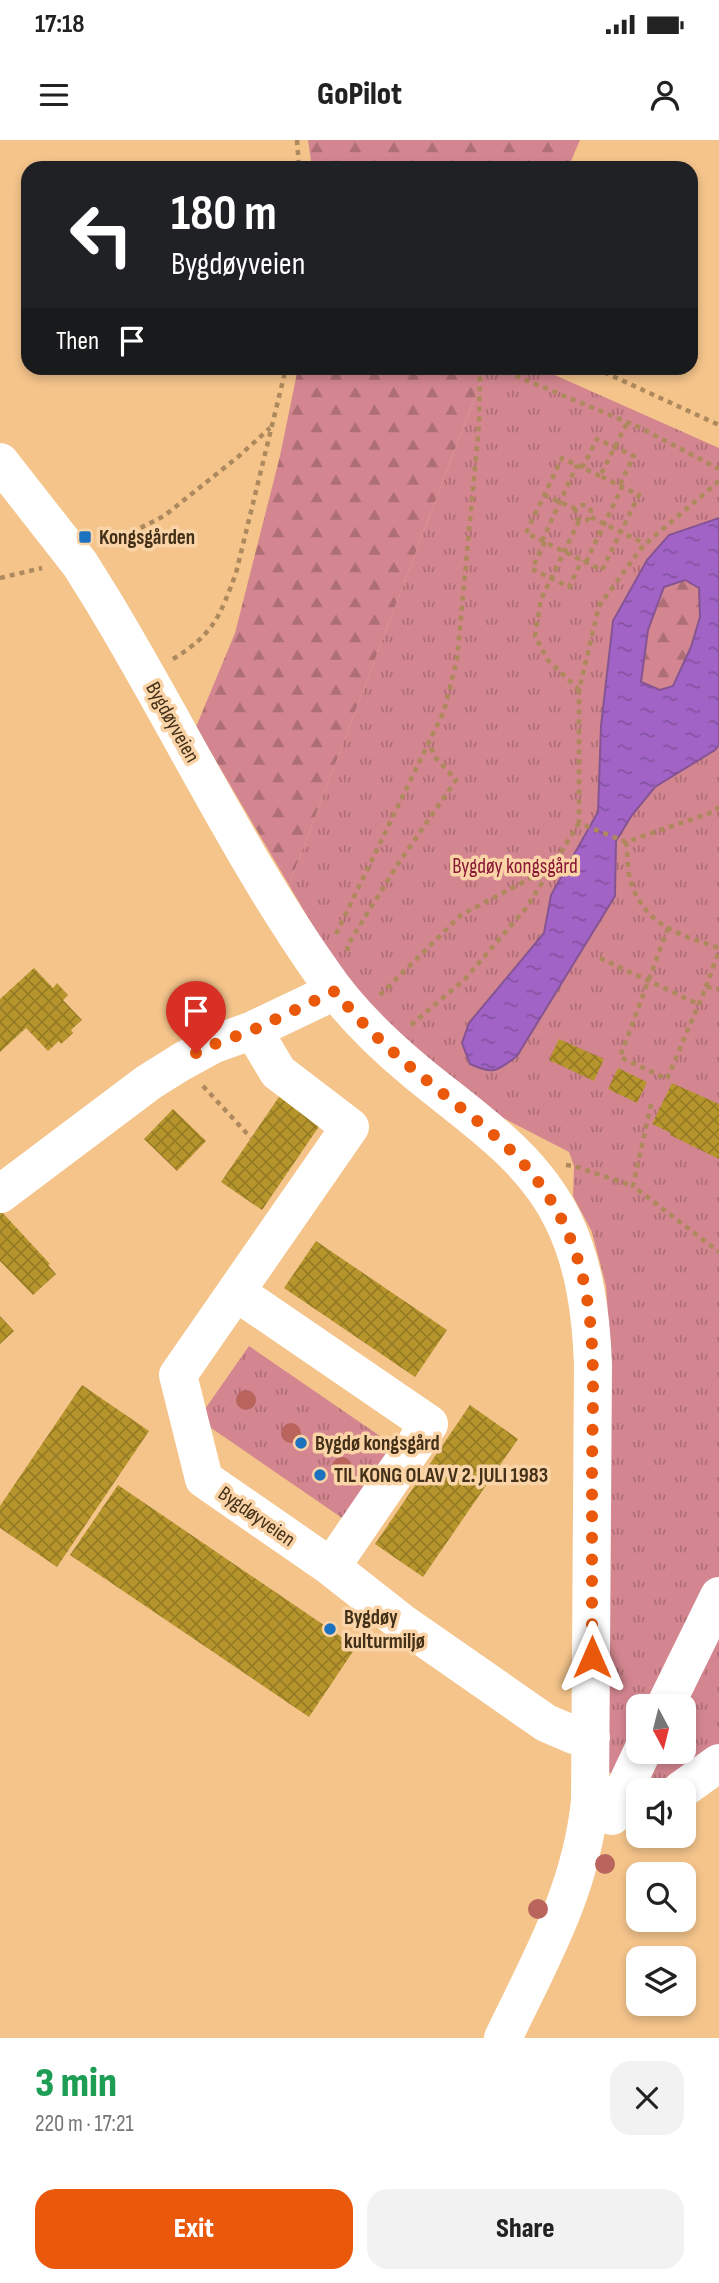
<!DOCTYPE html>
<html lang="en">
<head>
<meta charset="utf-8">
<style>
	:root { --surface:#fff; --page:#f2f2f2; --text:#222; --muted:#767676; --accent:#ea580c }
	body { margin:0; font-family:"Sofia Sans Condensed",sans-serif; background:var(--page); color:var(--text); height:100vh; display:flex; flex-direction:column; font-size:26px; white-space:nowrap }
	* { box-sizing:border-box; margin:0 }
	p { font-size:23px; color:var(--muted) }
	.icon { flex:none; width:38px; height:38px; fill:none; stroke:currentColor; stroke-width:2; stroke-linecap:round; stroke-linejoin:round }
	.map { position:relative; height:1898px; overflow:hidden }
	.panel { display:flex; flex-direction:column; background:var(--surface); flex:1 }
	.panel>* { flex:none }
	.banner { position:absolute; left:21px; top:21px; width:677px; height:214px; border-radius:21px; box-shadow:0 4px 10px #0003; background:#202124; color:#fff; overflow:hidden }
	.needle { width:46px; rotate:173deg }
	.fabs { position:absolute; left:626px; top:1554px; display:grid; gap:14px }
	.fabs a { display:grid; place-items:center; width:70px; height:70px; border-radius:14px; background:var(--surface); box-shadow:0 4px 10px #0003; font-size:35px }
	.pin { position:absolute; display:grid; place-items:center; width:60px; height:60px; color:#fff; margin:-72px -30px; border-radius:50% 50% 50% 0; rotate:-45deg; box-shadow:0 0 7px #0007 }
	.pin .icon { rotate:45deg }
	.me { position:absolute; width:77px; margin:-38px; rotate:0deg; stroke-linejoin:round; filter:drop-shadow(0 0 5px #0008) }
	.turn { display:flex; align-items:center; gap:24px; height:147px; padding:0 35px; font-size:32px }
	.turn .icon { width:91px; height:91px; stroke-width:2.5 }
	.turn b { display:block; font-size:49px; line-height:60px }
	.then { display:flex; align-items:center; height:66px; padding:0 35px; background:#0003; gap:14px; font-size:26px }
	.round { display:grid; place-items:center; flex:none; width:74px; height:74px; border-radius:21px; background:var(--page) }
	.headline { display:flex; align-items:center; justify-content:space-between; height:119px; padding:0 35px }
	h1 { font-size:42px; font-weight:800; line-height:52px; color:#1e9e55 }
	.cta { display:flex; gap:14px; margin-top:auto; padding:14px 35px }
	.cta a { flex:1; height:80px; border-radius:21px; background:var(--accent); color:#fff; font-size:28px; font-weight:800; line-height:80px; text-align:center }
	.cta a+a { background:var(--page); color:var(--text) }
	.status { display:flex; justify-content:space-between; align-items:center; height:49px; padding:0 35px; background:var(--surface); direction:ltr }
	.status svg { height:19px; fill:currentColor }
	header { display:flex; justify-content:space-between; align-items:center; height:91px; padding:0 35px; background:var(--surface); font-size:32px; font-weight:800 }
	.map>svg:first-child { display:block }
	.grass { fill:url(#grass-tufts); fill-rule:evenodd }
	.forest { fill:url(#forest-firs) }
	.water { fill:url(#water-ripples); stroke:#855492; stroke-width:2; fill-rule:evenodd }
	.building { fill:url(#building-cross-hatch) }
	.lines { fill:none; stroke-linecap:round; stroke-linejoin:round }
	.path { stroke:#ad895d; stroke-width:4.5; stroke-dasharray:5 5; stroke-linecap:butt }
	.minor { stroke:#fff; stroke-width:38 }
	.tree { fill:#b9645c }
	.route { stroke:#ea580c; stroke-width:12; stroke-dasharray:0 21.6 }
	.poi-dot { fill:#1d72c0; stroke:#fad3a6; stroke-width:2.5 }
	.labels { text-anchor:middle; stroke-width:7; stroke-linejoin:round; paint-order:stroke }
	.poi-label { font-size:21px; font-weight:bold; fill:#433018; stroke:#fad3a6; text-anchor:start }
	.street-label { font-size:21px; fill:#433018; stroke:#fad3a6 }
	.park-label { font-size:21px; fill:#891636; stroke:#fad3a6 }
</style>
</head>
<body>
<div class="status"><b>17:18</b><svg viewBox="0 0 49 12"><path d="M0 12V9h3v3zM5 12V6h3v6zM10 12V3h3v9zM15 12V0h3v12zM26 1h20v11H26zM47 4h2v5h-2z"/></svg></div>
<header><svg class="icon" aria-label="menu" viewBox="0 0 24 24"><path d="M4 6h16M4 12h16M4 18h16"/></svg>GoPilot<svg class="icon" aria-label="person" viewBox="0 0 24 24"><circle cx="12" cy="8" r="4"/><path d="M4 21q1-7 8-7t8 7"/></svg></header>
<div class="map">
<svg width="719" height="1898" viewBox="0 0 719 1898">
	<defs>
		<pattern id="grass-tufts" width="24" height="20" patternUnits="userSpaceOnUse" patternTransform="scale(1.75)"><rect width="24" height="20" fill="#d48690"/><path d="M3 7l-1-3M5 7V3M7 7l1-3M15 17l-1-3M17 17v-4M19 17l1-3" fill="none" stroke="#ae6e75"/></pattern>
		<pattern id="forest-firs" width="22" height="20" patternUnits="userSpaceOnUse" patternTransform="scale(1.75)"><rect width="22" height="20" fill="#d48690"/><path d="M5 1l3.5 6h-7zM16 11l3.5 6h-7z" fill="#ae6e75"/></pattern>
		<pattern id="water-ripples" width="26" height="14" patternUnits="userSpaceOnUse" patternTransform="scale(1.75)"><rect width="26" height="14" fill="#a163c6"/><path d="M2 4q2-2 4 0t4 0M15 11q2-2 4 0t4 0" fill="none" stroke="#8552a0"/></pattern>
		<pattern id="building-cross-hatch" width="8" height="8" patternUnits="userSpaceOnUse" patternTransform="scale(1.75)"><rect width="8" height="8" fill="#b6962c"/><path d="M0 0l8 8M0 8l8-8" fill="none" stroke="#967b25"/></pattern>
	</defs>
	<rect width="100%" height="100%" fill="#f4c48b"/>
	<path class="grass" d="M486 228H539L719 308V1606L657 1650H648L606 1631 610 1202 606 1146 592 1092 573 1056 574 1026 569 1012 486 969 349 848 289 745ZM639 1566H684V1612H639Z
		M249 1206 396 1307 345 1380 198 1279Z"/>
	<path class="forest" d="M308 0H580L568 28H312Z
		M298 228H486L289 745 196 587 235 493 280 316Z
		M685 440 699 447 700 477 691 507 673 546 660 550 641 543 648 490 664 446Z"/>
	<path class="water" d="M719 378V605L715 610 655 647 632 675 616 701 615 756 517 916C497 931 494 935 470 924L462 903 469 883 544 793 551 755 598 672 601 586 613 481 647 420 669 395ZM685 440 699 448 700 477 691 507 673 546 660 550 641 542 648 490 664 447Z"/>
	<path class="building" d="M34 828 53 848 57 843 68 855 63 860 82 880 71 890 73 893 61 904 59 901 48 911 26 888 0 912V859Z
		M559 899 604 919 594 941 549 920Z
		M618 928 647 942 637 963 608 949Z
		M672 943 719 964V1019L670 995 671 993 652 984Z
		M281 954 322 982 262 1070 221 1042Z
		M173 969 206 1001 177 1031 144 999Z
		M0 1070 50 1124 48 1125 56 1134 33 1155 0 1121Z
		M316 1101 447 1190 415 1237 284 1148Z
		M0 1176 14 1191 0 1204Z
		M82 1245 149 1291 57 1427 0 1388V1366Z
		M470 1265 518 1299 423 1437 375 1404Z
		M118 1345 356 1507 309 1577 70 1415Z"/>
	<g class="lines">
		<path class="path" d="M297 0 299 28
			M497 228 639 287 719 329
			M595 228 719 285
			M582 328 597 299 634 316 619 346
			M600 336 562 318 526 393 602 430 639 355 600 336 627 283
			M719 341 643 406 599 466 579 550V683L626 702 713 672 719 667
			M544 355 576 369
			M575 373a8 8 0 1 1 16 0a8 8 0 1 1-16 0Z
			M591 377 645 404
			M579 381 541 459 535 496 547 519 579 550
			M542 401 577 325
			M545 402 532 429 569 447 582 420
			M105 406 164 376 239 316 270 288
			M586 422 622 347
			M0 438 42 428
			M173 519C214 494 220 476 236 433L286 228
			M626 702C628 716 627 734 632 746 648 787 681 795 719 808
			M668 788 620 917 667 939 706 847 719 849
			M336 794 444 571 457 519 479 285 480 228
			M348 811 347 806 398 724 456 640 435 617 429 603
			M600 818 698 864
			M706 847 719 811
			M380 855 461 775 552 727
			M411 885 465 839 527 767 579 683
			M203 946 251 998
			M651 964 633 1046 719 1112
			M566 1025 574 1026 633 1046"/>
		<path class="minor" d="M0 322 80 424 103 461C177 583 239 714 321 831 347 870 379 901 415 931 469 976 532 1015 563 1080 585 1125 591 1175 593 1224L590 1661C581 1750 541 1819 503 1898
			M253 890 278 932 350 987 178 1235 204 1339 331 1427 401 1482 546 1583 574 1595 591 1597
			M0 1054 149 942 181 922 212 905 253 890 335 851
			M236 1152 429 1284 331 1427
			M665 1566 719 1456
			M681 1650 719 1623
			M612 1676 642 1612"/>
	</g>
	<g class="tree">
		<circle cx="246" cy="1260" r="10"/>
		<circle cx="291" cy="1293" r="10"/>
		<circle cx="342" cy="1327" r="10"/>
		<circle cx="605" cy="1724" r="10"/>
		<circle cx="538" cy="1769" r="10"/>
	</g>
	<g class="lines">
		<path class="route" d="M196 913 212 905 253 890 335 851C368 893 405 923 446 956 472 977 499 997 522 1022 604 1114 593 1212 592 1327 592 1390 592 1454 592 1517"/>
	</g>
	<g class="poi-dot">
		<rect x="78" y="390" width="14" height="14" rx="3.5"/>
		<circle cx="301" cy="1303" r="7"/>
		<circle cx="320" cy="1335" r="7"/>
		<circle cx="330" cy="1489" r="7"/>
	</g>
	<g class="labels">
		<g class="poi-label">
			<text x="99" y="404">Kongsgården</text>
			<text x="315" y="1310">Bygdø kongsgård</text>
			<text x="334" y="1342">TIL KONG OLAV V 2. JULI 1983</text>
			<text x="344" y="1484">Bygdøy<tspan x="344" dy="24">kulturmiljø</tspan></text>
		</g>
		<g class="street-label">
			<text transform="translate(173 582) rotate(61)" y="7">Bygdøyveien</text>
			<text transform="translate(257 1376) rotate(35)" y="7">Bygdøyveien</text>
		</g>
		<g class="park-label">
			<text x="515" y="733">Bygdøy kongsgård</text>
		</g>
	</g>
</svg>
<div class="fabs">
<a><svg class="needle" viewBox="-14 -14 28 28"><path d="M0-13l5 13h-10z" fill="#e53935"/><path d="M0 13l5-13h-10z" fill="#767676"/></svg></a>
<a><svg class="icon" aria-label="sound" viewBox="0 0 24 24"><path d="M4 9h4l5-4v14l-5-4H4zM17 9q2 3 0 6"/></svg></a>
<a><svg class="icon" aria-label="search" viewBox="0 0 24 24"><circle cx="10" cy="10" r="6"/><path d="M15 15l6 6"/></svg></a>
<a><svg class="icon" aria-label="layers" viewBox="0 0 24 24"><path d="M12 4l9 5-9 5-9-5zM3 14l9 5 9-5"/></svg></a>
</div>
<div class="pin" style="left:196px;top:913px;background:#d93025"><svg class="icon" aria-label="arrive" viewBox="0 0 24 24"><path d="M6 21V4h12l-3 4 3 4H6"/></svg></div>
<svg class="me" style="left:592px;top:1517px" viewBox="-20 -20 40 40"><path d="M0-17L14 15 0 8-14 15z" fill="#ea580c" stroke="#fff" stroke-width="4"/></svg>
<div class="banner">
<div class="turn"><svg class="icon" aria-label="left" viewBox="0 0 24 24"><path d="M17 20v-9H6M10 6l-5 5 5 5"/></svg><div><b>180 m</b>Bygdøyveien</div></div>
<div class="then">Then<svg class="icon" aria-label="arrive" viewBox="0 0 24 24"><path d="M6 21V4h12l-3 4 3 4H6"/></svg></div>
</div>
</div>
<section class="panel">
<div class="headline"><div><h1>3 min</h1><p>220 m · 17:21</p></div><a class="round"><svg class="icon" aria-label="close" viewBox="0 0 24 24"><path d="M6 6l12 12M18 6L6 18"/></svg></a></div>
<div class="cta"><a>Exit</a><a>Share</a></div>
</section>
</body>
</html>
